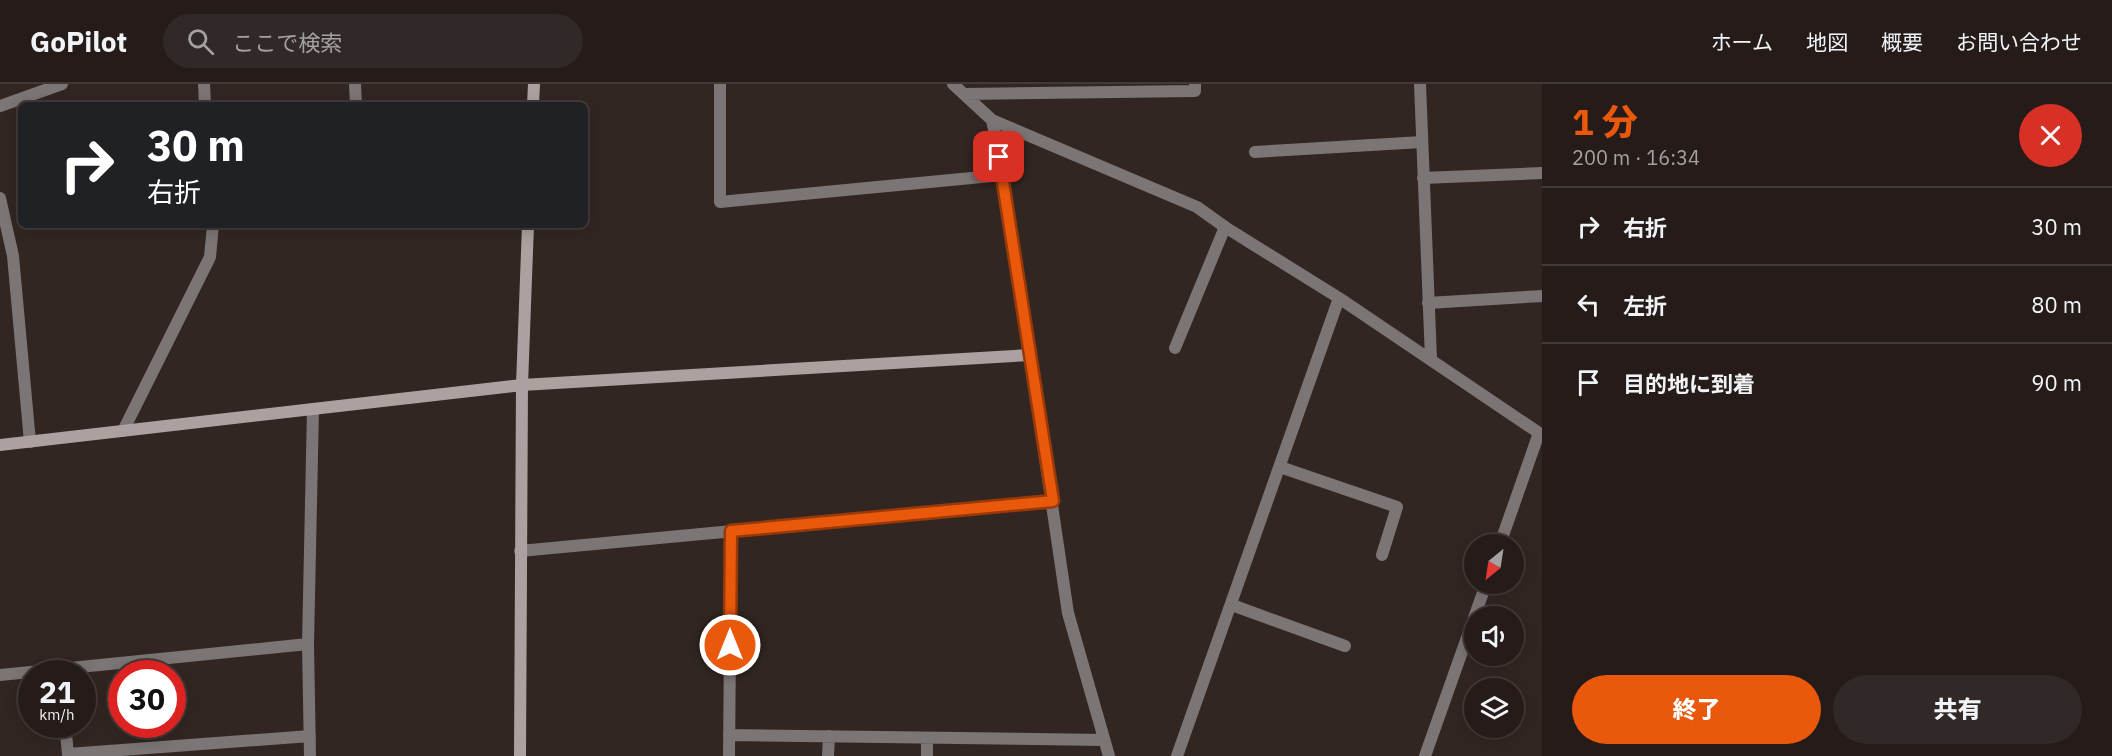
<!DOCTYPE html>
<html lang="ja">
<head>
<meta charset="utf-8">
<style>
	:root { --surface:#251c1a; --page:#312927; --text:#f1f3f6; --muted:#a3a1a2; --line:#423a39; --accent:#ea580c }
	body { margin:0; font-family:"IBM Plex Sans","Noto Sans JP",sans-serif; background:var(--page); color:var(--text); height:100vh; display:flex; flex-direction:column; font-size:22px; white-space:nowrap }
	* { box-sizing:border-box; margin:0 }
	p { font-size:20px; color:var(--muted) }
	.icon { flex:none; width:33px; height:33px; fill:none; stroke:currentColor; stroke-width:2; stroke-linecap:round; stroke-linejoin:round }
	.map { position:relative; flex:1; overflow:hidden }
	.side { display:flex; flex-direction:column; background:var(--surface); width:570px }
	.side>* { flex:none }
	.guide { position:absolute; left:18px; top:18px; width:570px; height:126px; border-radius:9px; box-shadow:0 3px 15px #0003,0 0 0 2px var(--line); background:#202124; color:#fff; overflow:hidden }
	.needle { width:39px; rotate:210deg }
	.tools { position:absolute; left:1464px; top:450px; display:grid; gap:12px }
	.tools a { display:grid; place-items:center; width:60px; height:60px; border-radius:50%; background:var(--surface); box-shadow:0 3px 15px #0003,0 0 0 2px var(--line); font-size:30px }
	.speed { position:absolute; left:18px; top:576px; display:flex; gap:12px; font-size:30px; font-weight:700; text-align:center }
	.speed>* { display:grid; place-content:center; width:78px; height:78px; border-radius:50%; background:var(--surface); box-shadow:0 3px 15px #0003,0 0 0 2px var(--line); line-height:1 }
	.speed small { font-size:15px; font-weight:400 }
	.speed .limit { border:9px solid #d22; background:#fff; color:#111 }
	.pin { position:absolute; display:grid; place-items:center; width:51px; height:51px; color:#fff; margin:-26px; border-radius:12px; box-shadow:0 3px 9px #0006 }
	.me { position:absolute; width:66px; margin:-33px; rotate:0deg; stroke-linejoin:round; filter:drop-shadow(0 0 4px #0008) }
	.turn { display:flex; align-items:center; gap:21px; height:126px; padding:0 30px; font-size:27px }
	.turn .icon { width:78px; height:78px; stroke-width:2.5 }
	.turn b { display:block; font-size:42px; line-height:51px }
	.round { display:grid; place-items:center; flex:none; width:63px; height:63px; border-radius:32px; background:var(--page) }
	.overview { display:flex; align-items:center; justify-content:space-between; height:102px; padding:0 30px }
	h1 { font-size:36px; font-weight:800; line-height:45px; color:var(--accent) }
	.button { display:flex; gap:12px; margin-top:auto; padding:12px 30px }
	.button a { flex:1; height:69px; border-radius:36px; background:var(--accent); color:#fff; font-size:24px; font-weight:800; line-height:69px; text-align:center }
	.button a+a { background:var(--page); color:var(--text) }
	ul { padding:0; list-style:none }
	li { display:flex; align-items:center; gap:18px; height:78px; padding:0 30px; border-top:2px solid var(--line) }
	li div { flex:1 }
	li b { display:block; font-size:22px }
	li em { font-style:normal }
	header { display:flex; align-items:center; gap:36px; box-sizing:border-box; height:84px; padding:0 30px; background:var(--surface); border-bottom:2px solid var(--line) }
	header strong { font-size:28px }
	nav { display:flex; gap:33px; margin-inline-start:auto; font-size:21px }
	.search { width:420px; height:54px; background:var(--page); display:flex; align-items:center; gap:15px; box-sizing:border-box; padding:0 21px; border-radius:33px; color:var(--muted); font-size:22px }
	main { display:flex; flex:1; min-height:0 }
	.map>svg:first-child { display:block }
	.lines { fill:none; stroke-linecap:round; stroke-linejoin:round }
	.lane { stroke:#7c7576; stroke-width:12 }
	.street { stroke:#7c7576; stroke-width:12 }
	.secondary { stroke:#aba1a1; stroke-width:12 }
	.route-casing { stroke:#983908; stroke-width:15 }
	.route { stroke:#ea580c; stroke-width:10 }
</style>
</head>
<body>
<header>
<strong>GoPilot</strong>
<div class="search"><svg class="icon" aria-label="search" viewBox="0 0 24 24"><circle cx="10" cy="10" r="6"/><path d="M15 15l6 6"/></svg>ここで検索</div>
<nav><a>ホーム</a><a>地図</a><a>概要</a><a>お問い合わせ</a></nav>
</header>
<main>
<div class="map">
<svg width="1542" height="672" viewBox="0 0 1542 672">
	<rect width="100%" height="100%" fill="#312622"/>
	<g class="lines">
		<path class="lane" d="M1255 68 1422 58
			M1428 219 1542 212
			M1175 264 1225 143
			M1280 383 1397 423 1382 471
			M1232 521 1345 562"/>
		<path class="street" d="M204 0 205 21
			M355 0 356 21
			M720 0V118L1003 91
			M953 0 992 36 1197 123 1225 143 1339 214 1542 351
			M1420 0 1431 275
			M965 10 1195 7V0
			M0 22 62 0
			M992 36 1003 91 1068 529 1109 672
			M1423 94 1542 89
			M0 114 13 172 30 358
			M123 347 210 173 213 141
			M1500 460 1539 349
			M520 467 1053 417
			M0 591 308 560
			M65 640 68 670 310 652
			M729 651 1104 656
			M310 672 308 560 313 325
			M729 672 731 447
			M828 672 829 652
			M927 672V654
			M1177 672 1339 214
			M1425 672 1486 500"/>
		<path class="secondary" d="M533 21 534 0
			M0 361 522 301 1030 271
			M520 672 522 301 528 141"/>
	</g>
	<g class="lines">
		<g class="route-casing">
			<path id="route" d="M730 561 731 447 1053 417 999 73"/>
		</g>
		<use href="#route" class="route"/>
	</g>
</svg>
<div class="tools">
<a><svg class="needle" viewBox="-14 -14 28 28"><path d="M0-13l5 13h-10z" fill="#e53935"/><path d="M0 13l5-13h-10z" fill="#a3a1a2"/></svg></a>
<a><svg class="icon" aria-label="sound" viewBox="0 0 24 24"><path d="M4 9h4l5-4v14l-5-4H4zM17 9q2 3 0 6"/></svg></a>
<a><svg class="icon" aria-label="layers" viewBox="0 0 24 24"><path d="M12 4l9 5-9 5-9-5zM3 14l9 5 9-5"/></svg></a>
</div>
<div class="speed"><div>21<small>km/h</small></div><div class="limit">30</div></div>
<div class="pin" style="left:999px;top:73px;background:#d93025"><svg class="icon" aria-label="arrive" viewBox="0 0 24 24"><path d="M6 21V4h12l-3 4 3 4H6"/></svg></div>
<svg class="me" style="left:730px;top:561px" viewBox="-20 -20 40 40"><circle r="17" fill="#ea580c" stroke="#fff" stroke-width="3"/><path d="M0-11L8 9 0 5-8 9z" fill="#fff"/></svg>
<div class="guide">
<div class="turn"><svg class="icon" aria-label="right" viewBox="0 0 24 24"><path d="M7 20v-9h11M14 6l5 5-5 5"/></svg><div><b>30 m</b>右折</div></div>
</div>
</div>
<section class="side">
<div class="overview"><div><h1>1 分</h1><p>200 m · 16:34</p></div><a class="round" style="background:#d93025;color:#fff"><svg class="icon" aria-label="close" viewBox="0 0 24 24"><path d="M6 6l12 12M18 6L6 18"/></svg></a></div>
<ul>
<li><svg class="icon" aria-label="right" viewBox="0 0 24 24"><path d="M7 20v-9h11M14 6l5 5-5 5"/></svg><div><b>右折</b></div><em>30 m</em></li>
<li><svg class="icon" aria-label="left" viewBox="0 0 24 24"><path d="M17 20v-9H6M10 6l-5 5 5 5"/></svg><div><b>左折</b></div><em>80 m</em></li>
<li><svg class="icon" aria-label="arrive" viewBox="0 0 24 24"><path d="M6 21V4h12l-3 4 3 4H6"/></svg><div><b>目的地に到着</b></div><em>90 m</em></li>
</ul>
<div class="button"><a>終了</a><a>共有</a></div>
</section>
</main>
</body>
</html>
